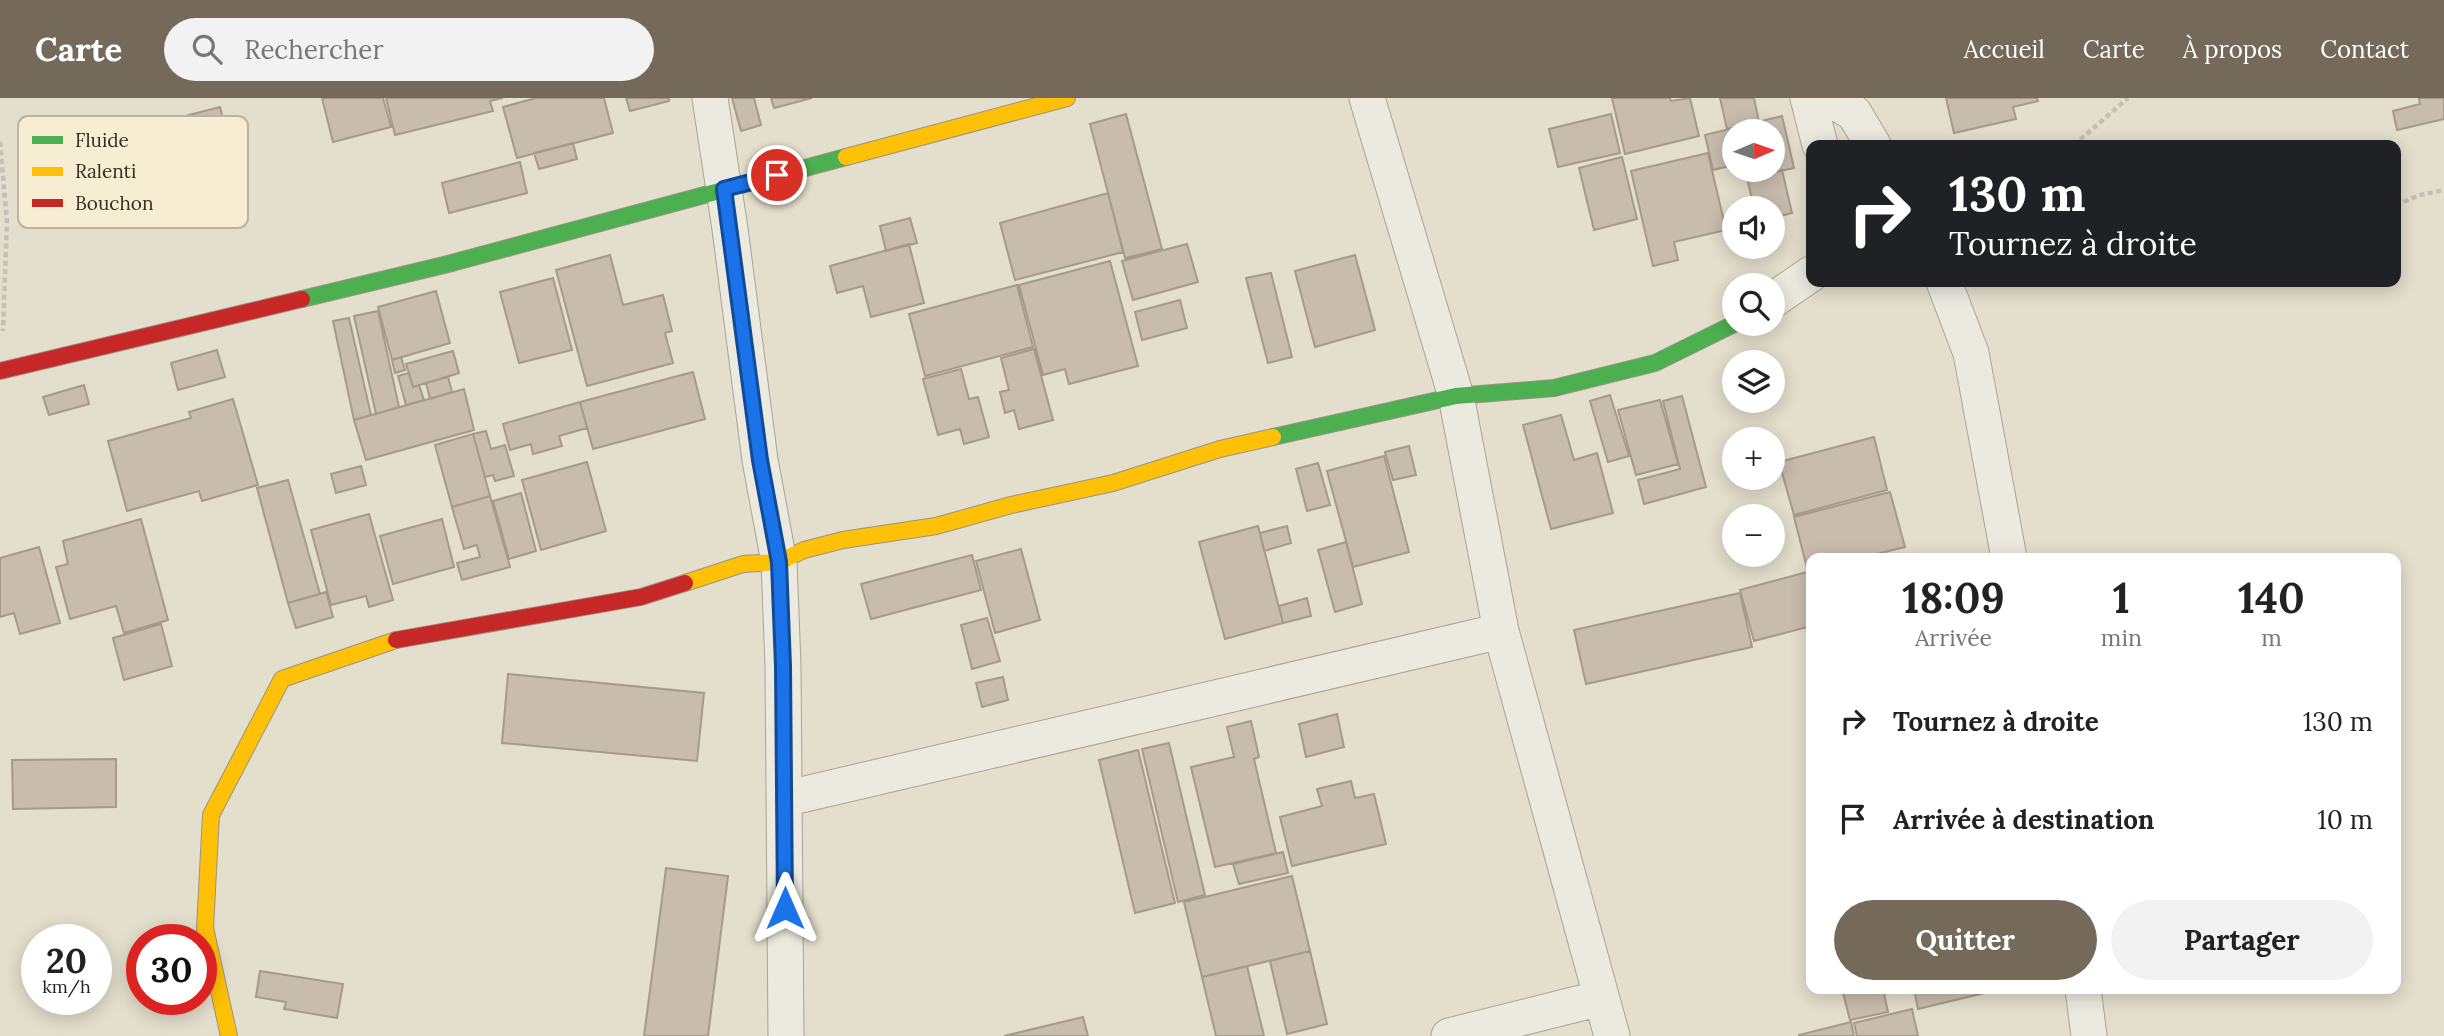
<!DOCTYPE html>
<html lang="fr">
<head>
<meta charset="utf-8">
<style>
	:root { --surface:#fff; --page:#f2f2f2; --text:#222; --muted:#767676; --accent:#756a5a }
	body { margin:0; font-family:Lora,serif; background:var(--page); color:var(--text); height:100vh; display:flex; flex-direction:column; font-size:26px; white-space:nowrap }
	* { box-sizing:border-box; margin:0 }
	p { font-size:23px; color:var(--muted) }
	.icon { flex:none; width:38px; height:38px; fill:none; stroke:currentColor; stroke-width:2; stroke-linecap:round; stroke-linejoin:round }
	.map { position:relative; flex:1; overflow:hidden }
	.drawer { position:absolute; left:1806px; top:455px; width:595px; height:441px; display:flex; flex-direction:column; background:var(--surface); border-radius:14px; box-shadow:0 4px 18px #0003 }
	.drawer>* { flex:none }
	.hud { position:absolute; left:1806px; top:42px; width:595px; height:147px; border-radius:14px; box-shadow:0 4px 18px #0003; background:#202124; color:#fff; overflow:hidden }
	.needle { width:46px; rotate:88deg }
	.controls { position:absolute; left:1722px; top:21px; display:grid; gap:14px }
	.controls a { display:grid; place-items:center; width:63px; height:63px; border-radius:50%; background:var(--surface); box-shadow:0 4px 18px #0003; font-size:35px }
	.speed { position:absolute; left:21px; top:826px; display:flex; gap:14px; font-size:35px; font-weight:700; text-align:center }
	.speed>* { display:grid; place-content:center; width:91px; height:91px; border-radius:50%; background:var(--surface); box-shadow:0 4px 18px #0003; line-height:1 }
	.speed small { font-size:18px; font-weight:400 }
	.speed .limit { border:10px solid #d22; background:#fff; color:#111 }
	.pin { position:absolute; display:grid; place-items:center; width:60px; height:60px; color:#fff; margin:-30px; border:4px solid #fff; border-radius:50%; box-shadow:0 2px 7px #0007 }
	.me { position:absolute; width:77px; margin:-38px; rotate:0deg; stroke-linejoin:round; filter:drop-shadow(0 0 5px #0008) }
	.turn { display:flex; align-items:center; gap:24px; height:147px; padding:0 28px; font-size:32px }
	.turn .icon { width:91px; height:91px; stroke-width:2.5 }
	.turn b { display:block; font-size:49px; line-height:60px }
	.eta { display:flex; justify-content:space-evenly; align-items:center; height:119px; text-align:center }
	.eta b { font-size:42px; font-weight:700; line-height:49px }
	.button { display:flex; gap:14px; margin-top:auto; padding:14px 28px }
	.button a { flex:1; height:80px; border-radius:42px; background:var(--accent); color:#fff; font-size:28px; font-weight:700; line-height:80px; text-align:center }
	.button a+a { background:var(--page); color:var(--text) }
	ul { padding:0; list-style:none }
	li { display:flex; align-items:center; gap:21px; height:98px; padding:0 28px }
	li div { flex:1 }
	li b { display:block; font-size:26px }
	li em { font-style:normal }
	header { display:flex; align-items:center; gap:42px; box-sizing:border-box; height:98px; padding:0 35px; background:var(--accent); color:#fff }
	header strong { font-size:33px }
	nav { display:flex; gap:38px; margin-inline-start:auto; font-size:24px }
	.search { width:490px; height:63px; background:var(--page); display:flex; align-items:center; gap:18px; box-sizing:border-box; padding:0 24px; border-radius:38px; color:var(--muted); font-size:26px }
	.map>svg:first-child { display:block }
	.building { fill:#c8bcad; stroke:#a59a8c; stroke-width:2 }
	.lines { fill:none; stroke-linecap:round; stroke-linejoin:round }
	.street-casing { stroke:#aaa396; stroke-width:37 }
	.fast-casing { stroke:#999285; stroke-width:18 }
	.slow-casing { stroke:#999285; stroke-width:18 }
	.jam-casing { stroke:#999285; stroke-width:18 }
	.path { stroke:#c5bfb5; stroke-width:4.5; stroke-dasharray:5 3.5; stroke-linecap:butt }
	.street { stroke:#ece9df; stroke-width:35 }
	.fast { stroke:#4caf50; stroke-width:16 }
	.slow { stroke:#ffc107; stroke-width:16 }
	.jam { stroke:#c62828; stroke-width:16 }
	.route-casing { stroke:#114b97; stroke-width:18 }
	.route { stroke:#1a73e8; stroke-width:12 }
	.key { fill:#f6edd2; stroke:#bdb39c; stroke-width:2 }
	.key-label { font-size:19px; fill:#392b1d }
</style>
</head>
<body>
<header>
<strong>Carte</strong>
<div class="search"><svg class="icon" aria-label="search" viewBox="0 0 24 24"><circle cx="10" cy="10" r="6"/><path d="M15 15l6 6"/></svg>Rechercher</div>
<nav><a>Accueil</a><a>Carte</a><a>À propos</a><a>Contact</a></nav>
</header>
<div class="map">
<svg width="2444" height="938" viewBox="0 0 2444 938">
	<rect width="100%" height="100%" fill="#e4decc"/>
	<path class="building" d="M322 0H383L391 29 333 44Z
		M386 0H503L490 3 493 13 395 37Z
		M536 0H604L613 35 517 60 503 9Z
		M626 0H669V3L630 13Z
		M732 0H754L761 27 741 33Z
		M771 0H812L774 10Z
		M1612 0H1670L1671 3 1690 0 1699 38 1625 56Z
		M1720 0H1754L1759 24 1727 31Z
		M1946 0H2037L2038 3 2013 9 2016 21 1954 35Z
		M2419 0H2444V21L2397 32 2393 13 2420 6Z
		M220 9 227 36 216 39 219 51 172 63 162 24Z
		M1126 16 1162 151 1125 160 1090 26Z
		M1611 16 1620 55 1558 69 1549 31Z
		M1782 18 1794 70 1747 80 1745 72H1773V33H1734V67L1713 72 1705 37Z
		M573 45 577 61 539 71 534 55Z
		M1708 55 1726 132 1674 144 1678 162 1653 168 1631 73Z
		M1622 59 1637 121 1594 132 1579 70Z
		M520 64 527 95 449 115 442 85Z
		M1782 72 1792 115 1773 120V110H1754L1747 80Z
		M1108 95 1123 154 1015 182 1000 125Z
		M910 120 917 145 886 153 880 128Z
		M909 146 924 205 871 219 863 188 837 195 830 168Z
		M1187 146 1198 184 1133 202 1122 163Z
		M610 157 623 207 663 197 672 233 665 235 673 265 587 288 556 172Z
		M1355 157 1375 232 1315 249 1295 173Z
		M1110 163 1138 268 1069 286 1065 271 1043 277 1019 187Z
		M1271 175 1292 259 1268 265 1246 180Z
		M553 180 572 252 519 265 500 194Z
		M1017 187 1033 249 925 278 909 216Z
		M436 193 450 245 392 262 378 209Z
		M1180 202 1187 230 1142 242 1135 214Z
		M378 213 399 309 376 316 354 218Z
		M349 220 371 317 354 322 333 223Z
		M1034 251 1053 322 1019 331 1014 312 1005 315 1000 294 1009 292 1001 260Z
		M217 252 225 279 178 292 171 265Z
		M453 253 459 275 413 289 406 266Z
		M401 259 405 272 395 275 392 262Z
		M961 271 969 301 978 299 989 339 964 346 960 331 938 337 923 281Z
		M693 274 705 321 593 351 580 304Z
		M409 275 413 289 419 287 424 302 406 307 398 278Z
		M448 279 452 294 430 301 426 285Z
		M84 287 89 306 49 317 43 299Z
		M464 291 474 332 366 362 354 322Z
		M1610 297 1629 358 1608 364 1590 303Z
		M1682 298 1706 389 1644 406 1638 382 1680 371 1663 303Z
		M233 301 258 387 202 403 199 393 127 413 108 343 191 320 189 314Z
		M1660 302 1678 366 1636 377 1618 312Z
		M580 304 587 330 559 338 562 348 533 356 531 346 510 352 503 326Z
		M1561 317 1574 362 1597 355 1613 415 1551 431 1523 327Z
		M486 333 491 351 505 347 514 378 495 383 493 377 485 379 473 336Z
		M473 336 490 398 452 409 435 347Z
		M1874 339 1887 392 1794 417 1779 364Z
		M1409 348 1416 377 1393 382 1385 354Z
		M1384 358 1409 454 1353 469 1327 373Z
		M587 364 606 433 541 452 522 382Z
		M1318 365 1330 407 1307 413 1296 371Z
		M361 368 366 387 336 395 331 376Z
		M288 382 320 496 288 505 257 390Z
		M1890 394 1905 449 1861 460H1811V473L1808 474 1794 419Z
		M521 395 536 453 509 461 493 403Z
		M490 398 510 469 462 482 457 465 480 459 477 447 464 451 452 409Z
		M369 416 393 502 369 509 366 498 331 507 311 432Z
		M141 421 168 522 124 535 116 508 70 521 56 469 68 466 63 443Z
		M442 421 454 469 393 486 380 438Z
		M1258 428 1283 525 1225 541 1199 444Z
		M1287 428 1291 445 1264 453 1260 435Z
		M1346 444 1362 506 1335 514 1318 452Z
		M39 449 60 525 20 536 14 515 0 519V460Z
		M1021 451 1040 522 995 535 976 463Z
		M972 457 981 492 871 521 861 486Z
		M1811 473V528L1754 543 1740 492Z
		M326 494 333 519 296 530 288 505Z
		M1740 495 1752 549 1586 586 1574 532Z
		M1307 500 1311 518 1283 525 1279 508Z
		M987 520 1000 563 972 571 961 527Z
		M161 526 172 568 124 582 113 540Z
		M508 576 704 595 697 663 502 645Z
		M1003 579 1008 602 982 609 976 585Z
		M1337 616 1344 649 1306 659 1299 626Z
		M1251 623 1259 659 1254 661 1276 755 1215 769 1191 669 1234 659 1227 629Z
		M1169 645 1205 797 1178 804 1142 651Z
		M1138 652 1175 805 1135 815 1099 662Z
		M116 661V709L13 711 12 662Z
		M1351 683 1355 700 1374 696 1386 746 1292 768 1280 719 1322 708 1317 691Z
		M1283 754 1288 775 1239 786 1233 766Z
		M666 770 728 778 708 938H644Z
		M1292 778 1310 853 1202 879 1184 804Z
		M1310 853 1327 926 1287 936 1270 863Z
		M1247 868 1264 938H1216L1202 879Z
		M260 873 343 886 337 920 284 911 286 904 256 899Z
		M1842 891H1883L1888 914 1850 922Z
		M1914 891H2001L1918 911Z
		M1912 911 1918 938H1857L1854 925Z
		M1083 919 1088 938H1004Z
		M1851 924 1854 938H1799V937Z"/>
	<g class="lines">
		<g class="street-casing">
			<path id="street" d="M710 0 730 131 760 362 779 464 783 568 786 938
				M1367 0 1456 298 1501 533 1612 938
				M1808 0 1820 47
				M1828 0 1854 15 1873 47
				M1944 184 1971 255 2009 460
				M1773 202 1811 176
				M784 701 1501 533
				M2083 891 2089 938
				M1449 938 1601 900"/>
		</g>
		<g class="fast-casing">
			<path id="fast" d="M302 201 444 167 846 59
				M1273 339 1456 298 1554 290 1655 265 1734 226"/>
		</g>
		<g class="slow-casing">
			<path id="slow" d="M846 59 1067 0
				M685 485 743 466 779 464 804 452 843 442 936 428 1011 407 1113 385 1220 351 1273 339
				M229 938 205 830 211 717 282 581 396 542"/>
		</g>
		<g class="jam-casing">
			<path id="jam" d="M0 273 302 201
				M396 542 641 499 685 485"/>
		</g>
		<path class="path" d="M0 44 7 124 3 233
			M2074 47 2128 0
			M2396 107 2420 97 2444 92"/>
		<use href="#street" class="street"/>
		<use href="#fast" class="fast"/>
		<use href="#slow" class="slow"/>
		<use href="#jam" class="jam"/>
	</g>
	<g class="lines">
		<g class="route-casing">
			<path id="route" d="M777 77 724 91 760 362 779 464 783 568 785 810"/>
		</g>
		<use href="#route" class="route"/>
	</g>
	<rect x="18" y="18" width="230" height="112" rx="10" class="key"/>
	<rect x="32" y="38" width="31" height="8" fill="#4caf50"/>
	<rect x="32" y="69" width="31" height="9" fill="#ffc107"/>
	<rect x="32" y="101" width="31" height="8" fill="#c62828"/>
	<g class="key-label">
		<text x="75" y="49">Fluide</text>
		<text x="75" y="80">Ralenti</text>
		<text x="75" y="112">Bouchon</text>
	</g>
</svg>
<div class="controls">
<a><svg class="needle" viewBox="-14 -14 28 28"><path d="M0-13l5 13h-10z" fill="#e53935"/><path d="M0 13l5-13h-10z" fill="#767676"/></svg></a>
<a><svg class="icon" aria-label="sound" viewBox="0 0 24 24"><path d="M4 9h4l5-4v14l-5-4H4zM17 9q2 3 0 6"/></svg></a>
<a><svg class="icon" aria-label="search" viewBox="0 0 24 24"><circle cx="10" cy="10" r="6"/><path d="M15 15l6 6"/></svg></a>
<a><svg class="icon" aria-label="layers" viewBox="0 0 24 24"><path d="M12 4l9 5-9 5-9-5zM3 14l9 5 9-5"/></svg></a>
<a>+</a>
<a>−</a>
</div>
<div class="speed"><div>20<small>km/h</small></div><div class="limit">30</div></div>
<div class="pin" style="left:777px;top:77px;background:#d93025"><svg class="icon" aria-label="arrive" viewBox="0 0 24 24"><path d="M6 21V4h12l-3 4 3 4H6"/></svg></div>
<svg class="me" style="left:785px;top:810px" viewBox="-20 -20 40 40"><path d="M0-17L14 15 0 8-14 15z" fill="#1a73e8" stroke="#fff" stroke-width="4"/></svg>
<div class="hud">
<div class="turn"><svg class="icon" aria-label="right" viewBox="0 0 24 24"><path d="M7 20v-9h11M14 6l5 5-5 5"/></svg><div><b>130 m</b>Tournez à droite</div></div>
</div>
<section class="drawer">
<div class="eta">
<div><b>18:09</b><p>Arrivée</p></div>
<div><b>1</b><p>min</p></div>
<div><b>140</b><p>m</p></div>
</div>
<ul>
<li><svg class="icon" aria-label="right" viewBox="0 0 24 24"><path d="M7 20v-9h11M14 6l5 5-5 5"/></svg><div><b>Tournez à droite</b></div><em>130 m</em></li>
<li><svg class="icon" aria-label="arrive" viewBox="0 0 24 24"><path d="M6 21V4h12l-3 4 3 4H6"/></svg><div><b>Arrivée à destination</b></div><em>10 m</em></li>
</ul>
<div class="button"><a>Quitter</a><a>Partager</a></div>
</section>
</div>
</body>
</html>
